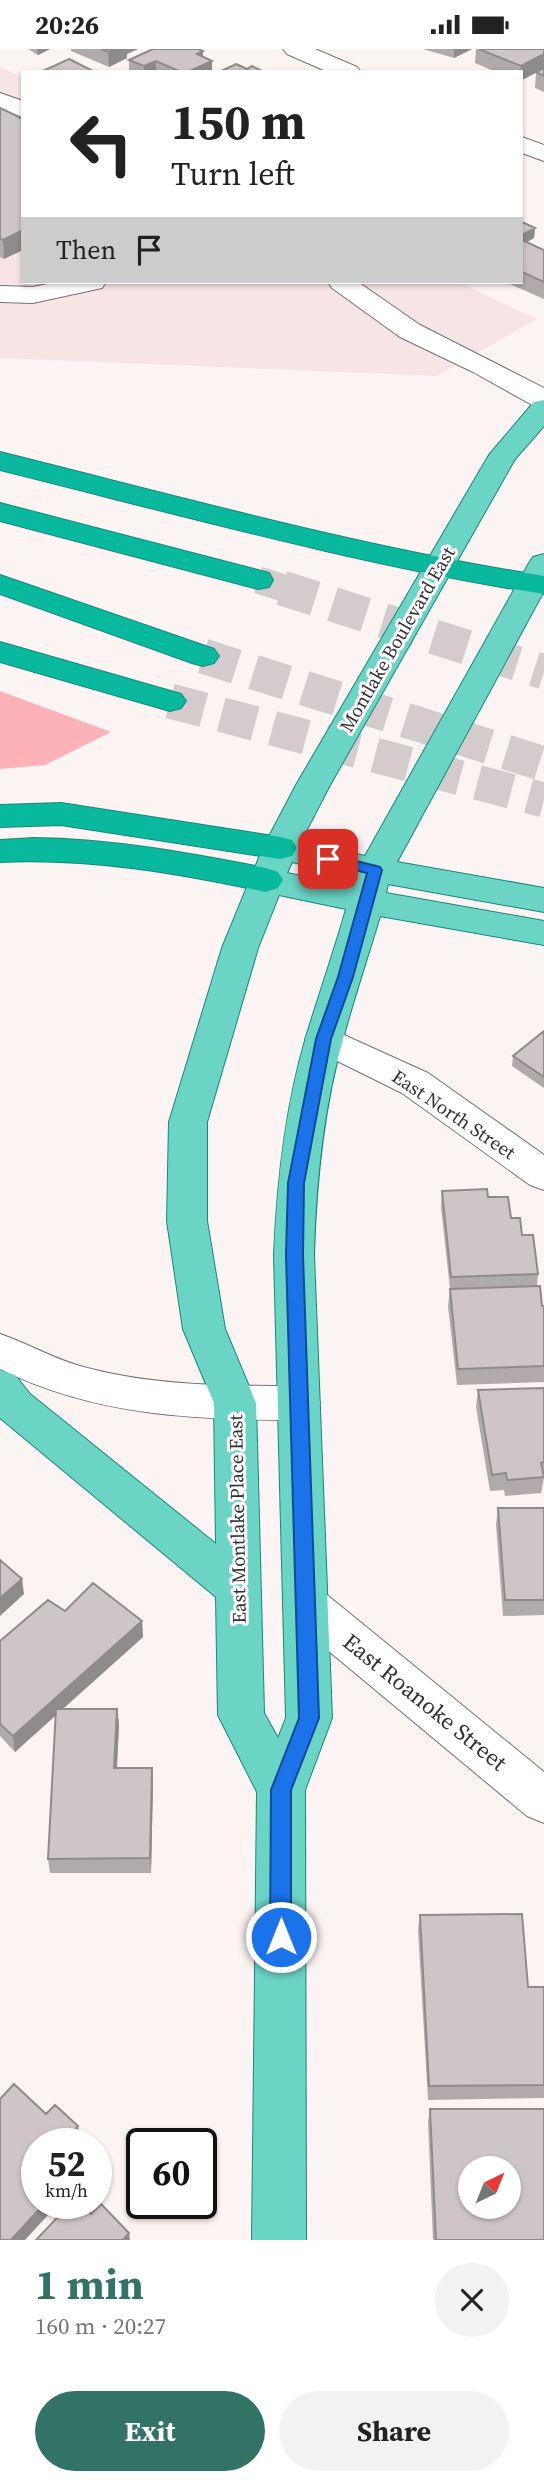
<!DOCTYPE html>
<html lang="en">
<head>
<meta charset="utf-8">
<style>
	:root { --surface:#fff; --page:#f2f2f2; --text:#222; --muted:#767676; --accent:#317466 }
	body { margin:0; font-family:"Source Serif 4",serif; background:var(--page); color:var(--text); height:100vh; display:flex; flex-direction:column; font-size:26px; white-space:nowrap }
	* { box-sizing:border-box; margin:0 }
	p { font-size:23px; color:var(--muted) }
	.icon { flex:none; width:38px; height:38px; fill:none; stroke:currentColor; stroke-width:2; stroke-linecap:round; stroke-linejoin:round }
	.map { position:relative; height:2191px; overflow:hidden }
	.details { display:flex; flex-direction:column; background:var(--surface); flex:1 }
	.details>* { flex:none }
	.guide { position:absolute; left:21px; top:21px; width:502px; height:214px; border-radius:0px; box-shadow:0 2px 5px #0004; background:#fff; color:var(--text); overflow:hidden }
	.needle { width:46px; rotate:43deg }
	.controls { position:absolute; left:458px; top:2107px; display:grid; gap:14px }
	.controls a { display:grid; place-items:center; width:63px; height:63px; border-radius:50%; background:var(--surface); box-shadow:0 2px 5px #0004; font-size:35px }
	.speed { position:absolute; left:21px; top:2079px; display:flex; gap:14px; font-size:35px; font-weight:700; text-align:center }
	.speed>* { display:grid; place-content:center; width:91px; height:91px; border-radius:50%; background:var(--surface); box-shadow:0 2px 5px #0004; line-height:1 }
	.speed small { font-size:18px; font-weight:400 }
	.speed .limit { border:4px solid #111; border-radius:10px; background:#fff; color:#111 }
	.pin { position:absolute; display:grid; place-items:center; width:60px; height:60px; color:#fff; margin:-30px; border-radius:14px; box-shadow:0 4px 10px #0006 }
	.me { position:absolute; width:77px; margin:-38px; rotate:0deg; stroke-linejoin:round; filter:drop-shadow(0 0 5px #0008) }
	.turn { display:flex; align-items:center; gap:24px; height:147px; padding:0 35px; font-size:32px }
	.turn .icon { width:91px; height:91px; stroke-width:2.5 }
	.turn b { display:block; font-size:49px; line-height:60px }
	.then { display:flex; align-items:center; height:66px; padding:0 35px; background:#0003; gap:14px; font-size:26px }
	.round { display:grid; place-items:center; flex:none; width:74px; height:74px; border-radius:37px; background:var(--page) }
	.head { display:flex; align-items:center; justify-content:space-between; height:119px; padding:0 35px }
	h1 { font-size:42px; font-weight:700; line-height:52px; color:var(--accent) }
	.action { display:flex; gap:14px; margin-top:auto; padding:14px 35px }
	.action a { flex:1; height:80px; border-radius:42px; background:var(--accent); color:#fff; font-size:28px; font-weight:700; line-height:80px; text-align:center }
	.action a+a { background:var(--page); color:var(--text) }
	.status { display:flex; justify-content:space-between; align-items:center; height:49px; padding:0 35px; background:var(--surface); direction:ltr }
	.status svg { height:19px; fill:currentColor }
	.map>svg:first-child { display:block }
	.built { fill:#f7e5e6 }
	.green { fill:#fdb2b8 }
	.lines { fill:none; stroke-linecap:round; stroke-linejoin:round }
	.highway-tunnel-far1 { stroke:#d4cccc; stroke-width:27; stroke-dasharray:27 13; stroke-linecap:butt }
	.highway-tunnel { stroke:#d4cccc; stroke-width:35; stroke-dasharray:35 18; stroke-linecap:butt }
	.minor-casing { stroke:#787070; stroke-width:2 }
	.major-casing { stroke:#178978; stroke-width:2 }
	.highway-casing { stroke:#178978; stroke-width:2 }
	.minor { fill:#fff; fill-rule:evenodd }
	.major { fill:#6bd5c5; fill-rule:evenodd }
	.highway { fill:#08b99e; fill-rule:evenodd }
	.wall { fill:#b1aaaa }
	.shaded-wall { fill:#908b8b }
	.building { fill:#cec6c6; stroke:#908b8b; stroke-width:2; fill-rule:evenodd }
	.route { fill:#1a73e8; stroke:#114b97; stroke-width:2 }
	.labels { text-anchor:middle; stroke-width:6; stroke-linejoin:round; paint-order:stroke }
	.street-label { font-size:19px; fill:#343131; stroke:#fff }
	.near-street-label { font-size:23px; fill:#343131; stroke:#fff }
</style>
</head>
<body>
<div class="status"><b>20:26</b><svg viewBox="0 0 49 12"><path d="M0 12V9h3v3zM5 12V6h3v6zM10 12V3h3v9zM15 12V0h3v12zM26 1h20v11H26zM47 4h2v5h-2z"/></svg></div>
<div class="map">
<svg width="544" height="2191" viewBox="0 0 544 2191">
	<rect width="100%" height="100%" fill="#fcf3f3"/>
	<path class="built" d="M0 18 23 29V233H458L537 270 437 327 0 309Z"/>
	<path class="green" d="M0 642 111 683 45 716 0 720Z"/>
	<g class="lines">
		<path class="highway-tunnel-far1" d="M258 531 287 540"/>
		<path class="highway-tunnel" d="M282 539 544 623
			M203 607 544 715
			M170 652 544 751"/>
		<g class="minor-casing">
			<path id="minor" d="M283 0H315L357 18 361 23H328L287 5Z
				M0 44 23 52V68L0 60Z
				M522 88 544 96V112L522 104Z
				M57 233H106L102 239 33 254 0 253V237L33 238Z
				M328 233H358L420 276 544 339V359L534 357 473 323 400 288 332 239Z
				M324 977 428 1024 544 1106V1141L530 1136 402 1044 311 999 305 990 311 981Z
				M0 1285C27 1294 52 1309 80 1317 151 1337 225 1337 299 1337L314 1342 320 1354 314 1366 299 1371C195 1371 95 1367 0 1320Z
				M305 1536 321 1541 544 1723V1774L527 1767 289 1569 283 1555 289 1541Z"/>
		</g>
		<g class="major-casing">
			<path id="major" d="M544 351V377L515 410 330 736 301 792 365 807 529 514 533 508 544 505V542L397 813 544 839V863L388 835 386 844 544 872V896L380 867C368 908 354 948 343 990 323 1061 316 1133 314 1206L332 1669 305 1741 306 2191H252L257 1743 218 1666 216 1548 0 1369V1321L15 1326 30 1345 216 1495 214 1354 183 1280 167 1172 169 1073 222 899 263 799 296 736 489 406 534 353ZM292 813 356 828 353 838 287 824ZM279 846 346 860C334 903 319 945 306 988 285 1059 277 1132 274 1206L286 1669 278 1689 264 1664 256 1354 225 1280 207 1172V1073L258 899Z"/>
		</g>
		<g class="highway-casing">
			<path id="highway" d="M0 403C181 448 359 498 544 527V545C360 516 181 466 0 421Z
				M0 454 269 524 273 531 269 538 258 540 0 472Z
				M0 526 214 600 219 607 214 614 203 617 192 614 0 545Z
				M0 593 181 645 186 652 181 659 170 662 0 613Z
				M61 754 280 788 292 791 297 799 292 807 280 810 61 776 0 778V756Z
				M34 789C113 790 189 804 266 819L278 823 283 831 278 839 266 843C177 824 91 809 0 813V791Z"/>
		</g>
		<use href="#minor" class="minor"/>
		<use href="#major" class="major"/>
		<use href="#highway" class="highway"/>
	</g>
	<path class="wall" d="M28 0H50L38 6Z
		M71 0H138L127 5V9L109 18 71 2Z
		M423 0H472L454 9Z
		M476 0H544V43L535 39 536 24 522 31V23H496L475 14Z
		M203 2V8L212 23H129V11Z
		M0 59 4 210 0 208Z
		M522 173 535 179 534 189 526 193 544 201V250L505 233H522Z
		M544 982V1039L512 1017 513 1007Z
		M442 1142 488 1148 511 1169 522 1186 538 1225 537 1238 542 1257H544V1333L457 1336 448 1257 450 1240 441 1158Z
		M544 1339V1429L541 1444 505 1447 504 1441 490 1442 476 1358 478 1341Z
		M498 1459H544V1566L503 1567 496 1475Z
		M65 1562 142 1572 143 1588 62 1660H117L119 1675 117 1719 153 1734 151 1824H50L48 1810 56 1666 15 1703 0 1687V1592Z
		M420 1866 528 1938H544V2049L428 2051 418 1881Z
		M430 2060 544 2191H433L428 2073Z"/>
	<path class="shaded-wall" d="M37 0H50L38 6Z
		M114 0H138L127 5V9L109 18 108 3Z
		M454 0H472L454 9Z
		M203 2V16L212 12V23H188L197 5Z
		M544 5V19L522 31 521 17Z
		M156 12V23H144V17Z
		M535 179 534 189 522 196V186Z
		M23 181V201L4 210 3 191Z
		M22 1530 24 1545 0 1567V1549Z
		M142 1572 143 1588 15 1703 13 1687Z
		M117 1660 119 1675 116 1734 114 1719Z
		M152 1719 153 1734 151 1824 150 1809Z
		M78 2077 80 2090 76 2095 68 2088Z
		M45 2154H59L25 2191H11Z
		M129 2184 130 2191H123Z"/>
	<path class="building" d="M101 0H114L108 3Z
		M153 0H198L203 2 197 5 212 12 188 23H181L156 12 144 17 129 11Z
		M479 0H544V5L521 17Z
		M69 10 93 22 90 23H49L45 21Z
		M236 15 247 20 252 17 264 23H219Z
		M544 19V27L536 23Z
		M0 59 23 70V181L3 191 0 189Z
		M522 173 535 179 522 186Z
		M522 191 544 201V233L522 223Z
		M544 982V1028L513 1007Z
		M487 1140 488 1148H508L511 1169H520L522 1186H533L538 1225 451 1228 442 1142Z
		M540 1237 542 1257H544V1317L458 1320 450 1240Z
		M544 1339V1413L541 1414 544 1428 507 1431 506 1424 492 1426 478 1341Z
		M498 1459H544V1551H505Z
		M0 1511 22 1530 0 1549Z
		M93 1534 142 1572 13 1687 0 1675V1592L48 1551 65 1562Z
		M56 1660H117L114 1719H152L150 1809 48 1810Z
		M522 1865 528 1938H544V2036L429 2037 420 1866Z
		M14 2035 46 2065 55 2056 78 2077 68 2088 76 2095H37V2154H45L11 2191H0V2050Z
		M430 2060H544V2191H436ZM471 2119H509V2158H471Z
		M71 2154H81L91 2165 101 2155 129 2184 123 2191H36Z"/>
	<path class="route" d="M328 805 380 818 382 821 353 928 331 990 304 1134 303 1206 319 1669 291 1741V1888L288 1895 281 1898 273 1895 270 1888 271 1741 299 1669 286 1206 288 1134 316 990 338 928 367 824 323 813 321 810Z"/>
	<g class="labels">
		<g class="street-label">
			<text transform="translate(397 590) rotate(-60)" y="7">Montlake Boulevard East</text>
			<text transform="translate(454 1065) rotate(34)" y="7">East North Street</text>
			<text transform="translate(237 1470) rotate(-91)" y="7">East Montlake Place East</text>
		</g>
		<g class="near-street-label">
			<text transform="translate(425 1653) rotate(39)" y="8">East Roanoke Street</text>
		</g>
	</g>
</svg>
<div class="controls">
<a><svg class="needle" viewBox="-14 -14 28 28"><path d="M0-13l5 13h-10z" fill="#e53935"/><path d="M0 13l5-13h-10z" fill="#767676"/></svg></a>
</div>
<div class="speed"><div>52<small>km/h</small></div><div class="limit">60</div></div>
<div class="pin" style="left:328px;top:810px;background:#d93025"><svg class="icon" aria-label="arrive" viewBox="0 0 24 24"><path d="M6 21V4h12l-3 4 3 4H6"/></svg></div>
<svg class="me" style="left:281px;top:1888px" viewBox="-20 -20 40 40"><circle r="17" fill="#1a73e8" stroke="#fff" stroke-width="3"/><path d="M0-11L8 9 0 5-8 9z" fill="#fff"/></svg>
<div class="guide">
<div class="turn"><svg class="icon" aria-label="left" viewBox="0 0 24 24"><path d="M17 20v-9H6M10 6l-5 5 5 5"/></svg><div><b>150 m</b>Turn left</div></div>
<div class="then">Then<svg class="icon" aria-label="arrive" viewBox="0 0 24 24"><path d="M6 21V4h12l-3 4 3 4H6"/></svg></div>
</div>
</div>
<section class="details">
<div class="head"><div><h1>1 min</h1><p>160 m · 20:27</p></div><a class="round"><svg class="icon" aria-label="close" viewBox="0 0 24 24"><path d="M6 6l12 12M18 6L6 18"/></svg></a></div>
<div class="action"><a>Exit</a><a>Share</a></div>
</section>
</body>
</html>
